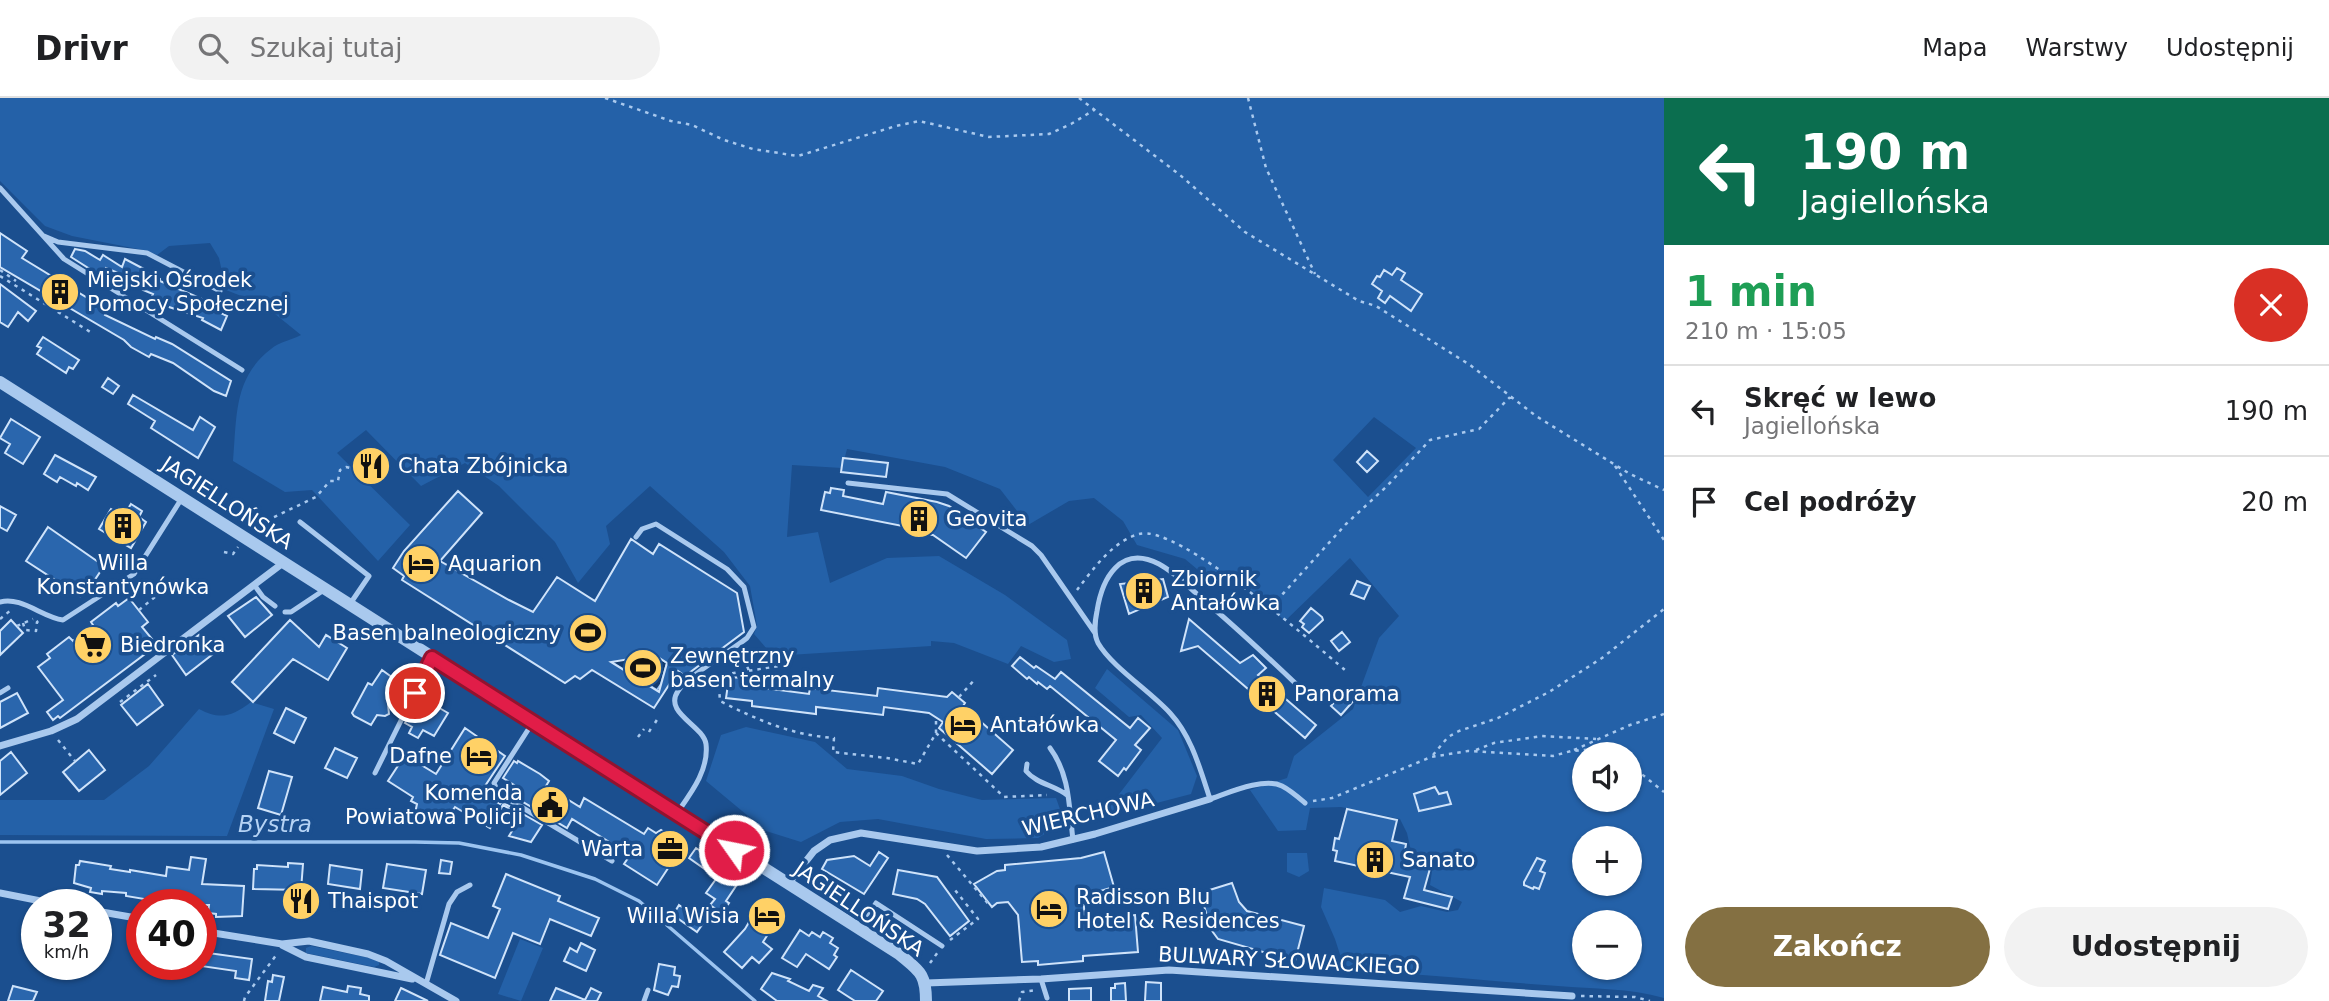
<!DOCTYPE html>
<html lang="pl">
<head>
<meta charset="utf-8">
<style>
	:root { --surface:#fff; --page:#f2f2f2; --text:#202124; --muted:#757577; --line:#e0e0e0; --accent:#847042 }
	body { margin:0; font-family:"DejaVu Sans",sans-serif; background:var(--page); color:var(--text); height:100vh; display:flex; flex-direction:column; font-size:26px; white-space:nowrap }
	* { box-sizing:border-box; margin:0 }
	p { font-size:23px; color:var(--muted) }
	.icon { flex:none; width:38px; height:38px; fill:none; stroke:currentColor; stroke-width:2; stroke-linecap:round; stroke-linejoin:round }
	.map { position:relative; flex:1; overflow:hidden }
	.side { display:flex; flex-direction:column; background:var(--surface); width:665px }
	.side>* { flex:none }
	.guide { background:#0b6e4f; color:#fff; overflow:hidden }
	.controls { position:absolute; left:1572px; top:644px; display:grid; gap:14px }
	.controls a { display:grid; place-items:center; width:70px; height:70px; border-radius:50%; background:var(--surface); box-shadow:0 2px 5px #0004; font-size:35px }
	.speed { position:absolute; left:21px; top:791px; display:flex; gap:14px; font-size:35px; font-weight:700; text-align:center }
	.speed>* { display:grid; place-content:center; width:91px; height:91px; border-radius:50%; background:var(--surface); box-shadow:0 2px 5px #0004; line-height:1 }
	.speed small { font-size:18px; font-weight:400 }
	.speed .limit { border:10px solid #d22; background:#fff; color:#111 }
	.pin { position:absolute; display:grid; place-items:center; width:60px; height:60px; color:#fff; margin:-30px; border:4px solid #fff; border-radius:50%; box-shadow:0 2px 7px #0007 }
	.me { position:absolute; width:77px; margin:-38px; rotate:303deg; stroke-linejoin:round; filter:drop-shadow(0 0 5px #0008) }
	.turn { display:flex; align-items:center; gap:24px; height:147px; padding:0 21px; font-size:32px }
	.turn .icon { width:91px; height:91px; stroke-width:2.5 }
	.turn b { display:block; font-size:49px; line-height:60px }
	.round { display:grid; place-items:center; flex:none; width:74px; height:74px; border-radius:37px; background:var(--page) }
	.summary { display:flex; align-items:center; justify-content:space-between; height:119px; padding:0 21px }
	h1 { font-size:42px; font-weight:600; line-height:52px; color:#1e9e55 }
	.cta { display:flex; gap:14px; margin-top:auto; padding:14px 21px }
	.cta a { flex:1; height:80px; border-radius:42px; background:var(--accent); color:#fff; font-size:28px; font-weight:600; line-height:80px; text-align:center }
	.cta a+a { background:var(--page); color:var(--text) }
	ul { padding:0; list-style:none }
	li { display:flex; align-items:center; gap:21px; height:91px; padding:0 21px; border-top:2px solid var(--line) }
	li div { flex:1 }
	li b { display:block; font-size:26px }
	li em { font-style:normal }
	header { display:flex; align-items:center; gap:42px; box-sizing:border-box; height:98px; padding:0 35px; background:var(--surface); border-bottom:2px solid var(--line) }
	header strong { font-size:33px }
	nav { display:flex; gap:38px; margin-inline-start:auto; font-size:24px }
	.search { width:490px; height:63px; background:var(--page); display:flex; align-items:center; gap:18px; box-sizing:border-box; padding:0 24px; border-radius:38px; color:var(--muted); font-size:26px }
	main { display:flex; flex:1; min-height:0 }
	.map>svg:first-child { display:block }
	.green { fill:#2461a8; fill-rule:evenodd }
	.water { fill:#123a6d; stroke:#9cc4f0; stroke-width:2 }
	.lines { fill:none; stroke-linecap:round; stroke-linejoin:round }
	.stream { stroke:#9cc4f0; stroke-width:3.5 }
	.building { fill:#2a66ad; stroke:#cfe3fa; stroke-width:2; fill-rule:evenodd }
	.path { stroke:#a9c9ee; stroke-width:2.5; stroke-dasharray:3.5 5; stroke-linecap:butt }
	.service { stroke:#a9c9ee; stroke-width:5 }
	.minor { stroke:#a9c9ee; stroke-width:7 }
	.tertiary { stroke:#a9c9ee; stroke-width:12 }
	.route-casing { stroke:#92132f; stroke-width:18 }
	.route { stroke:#e11d48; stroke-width:12 }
	.labels { text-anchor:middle; stroke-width:7; stroke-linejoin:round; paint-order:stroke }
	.poi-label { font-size:21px; fill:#fff; stroke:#1b4f8f; text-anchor:start }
	.street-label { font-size:21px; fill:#fff; stroke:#1b4f8f }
	.water-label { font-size:23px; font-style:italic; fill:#b5d3f5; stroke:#1b4f8f }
</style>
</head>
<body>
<header>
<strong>Drivr</strong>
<div class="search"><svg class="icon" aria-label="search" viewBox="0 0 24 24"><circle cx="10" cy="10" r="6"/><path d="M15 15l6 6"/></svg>Szukaj tutaj</div>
<nav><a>Mapa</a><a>Warstwy</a><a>Udostępnij</a></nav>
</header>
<main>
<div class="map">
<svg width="1664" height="903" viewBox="0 0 1664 903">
	<rect width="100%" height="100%" fill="#1b4f8f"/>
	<path class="green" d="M0 0H1664V900C1629 890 1594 891 1558 888 1487 883 1416 875 1345 872L1335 841 1321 809 1324 790 1385 802 1400 814 1421 808 1447 814 1458 812 1462 804 1430 787 1433 766 1411 753 1407 735 1400 721 1341 709 1310 710 1306 732 1278 733 1250 692 1287 680 1294 658 1353 611 1379 540 1399 518 1350 460 1285 523 1229 472 1216 487 1185 461 1137 447 1123 423 1094 400 1069 403 1028 427 1000 391 945 369 847 351 842 370 792 367 787 439 818 434 830 485 887 460 939 458 1005 497 1067 542 1071 561 1054 564 1021 548 1008 566 954 545 931 543V548L773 558 754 536 757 528 750 488 724 454 650 388 606 428 610 446 578 485 555 444 499 388 465 365 421 388 366 332 337 355 410 427 378 463 312 392 285 394 233 363C237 320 233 280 271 251 279 244 292 242 301 237L264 207 226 192 219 160 210 145 169 148 157 157 148 153 72 138 45 128 0 83ZM1374 319 1416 350 1368 399 1333 362ZM1584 656H1629V702H1584ZM1584 740H1629V786H1584ZM1584 824H1629V870H1584Z
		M1107 571 1178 632 1197 678 1191 696 1088 723V712L1110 708 1162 640 1141 617 1129 619 1095 590Z
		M251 604 274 611 227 738 0 737V702H104L149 668 199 611C220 622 231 619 251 604Z
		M746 629 815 644 847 671 902 678 939 691 982 702 1056 700 1061 714 1058 728 1038 740 986 741 878 721 840 724 801 744 766 733 706 683 721 637Z
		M1287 755H1307L1309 773 1299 779 1287 774Z
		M520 841 543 850 521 903 498 896Z
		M311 848 375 861 379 863V867L374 869 306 855V850Z"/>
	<path class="water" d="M647 552 667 565 661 586 657 592 602 558 636 560Z"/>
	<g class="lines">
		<path class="stream" d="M0 744H415L459 745 521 757 595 781 639 803 755 903"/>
	</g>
	<path class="building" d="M0 135 27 153 22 160 107 212 105 217 155 241 156 239 172 246 231 283 226 298 214 293 173 265 151 256 149 259 131 249 124 242 0 169Z
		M75 151 85 153 100 162 103 157 122 169 125 161 144 171 143 173 160 181V183L202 201 201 203 210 207 209 209 227 218 221 232 202 222 203 220 169 209 152 198 153 196 143 192 144 189 128 181V179L106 170 101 178 71 159Z
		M1397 170 1405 175 1401 182 1422 196 1411 213 1390 198 1385 205 1378 200 1382 193 1372 186 1377 178 1380 179 1384 172 1392 177Z
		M0 186 36 213 28 223 18 214 8 229 0 224Z
		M43 239 79 262 73 271 69 269 66 275 37 256 41 250 37 248Z
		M108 280 119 288 113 296 102 289Z
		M133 297 193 332 200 319 215 329 198 360 151 330 155 323 128 306Z
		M11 321 40 339 23 366 5 355 10 346 0 340Z
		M1367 353 1378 363 1367 374 1357 364Z
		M55 357 96 379 88 392 77 385 76 388 60 379 57 384 44 376Z
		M362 358 381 374 373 383 354 367Z
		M843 360 888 365 886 379 841 374Z
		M831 390 844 392 843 398 883 406 886 394 937 404 949 408 986 434 966 460 933 437 918 435V431L821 412 825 394 830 395Z
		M458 393 482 415 440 463 509 502 533 514 557 479 595 503 631 441 653 456 659 446 737 495 744 534 685 578 678 573 654 610 592 572 580 581 575 578 565 585 402 482 404 478 393 470 404 453ZM647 552 667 565 659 594 611 564 636 560Z
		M131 406 142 413 139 419 146 424 131 450 99 431 111 411 116 414 119 410 126 414Z
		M0 408 16 417 7 433 0 429Z
		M48 429 104 468 94 483 91 481 80 498 26 463Z
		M1163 481 1168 499 1129 516 1120 486Z
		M1357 483 1370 488 1364 501 1351 496Z
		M256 499 272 517 245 539 228 518Z
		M129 500 148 524 142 529 157 547 60 620 58 618 53 622 47 614 63 602 38 569 50 560 47 556 69 539 73 543 93 527 91 524 116 505 118 508Z
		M1311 510 1322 519 1323 522 1309 535 1302 529 1304 526 1300 523Z
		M1189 521 1240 565 1253 557 1266 570 1258 577 1316 627 1305 640 1198 548 1181 553Z
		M11 522 23 535 0 557V533Z
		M290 522 319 549 326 537 347 550 328 582 293 561 253 604 232 584Z
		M1342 534 1350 544 1339 553 1331 543Z
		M199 537 213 556 186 577 172 557Z
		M1020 559 1034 570 1036 568 1055 581 1061 574 1130 630 1138 620 1150 630 1135 647 1141 652 1126 672 1124 670 1118 678 1099 663 1116 642 1050 588 1047 591 1038 584 1037 586 1029 579 1027 581 1012 568Z
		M382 572 400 585 388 606 389 616 385 618 377 617 371 627 354 618 352 615 368 585 372 587Z
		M729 579 757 581 756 589 809 596 810 590 877 598 878 590 947 599 952 594 965 605 963 608 1013 652 992 676 939 630 943 624 929 615 884 609 883 617 816 609V616L752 608V603L726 600Z
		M148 586 163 607 137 627 121 607Z
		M1344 592 1355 601 1341 617 1331 608Z
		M17 595 28 615 0 630V604Z
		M422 600 448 615 434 638 423 632 418 640 409 635 412 629 405 625Z
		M286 610 306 620 294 645 274 635Z
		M465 630 505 658 481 694 500 706 502 704 542 727 531 744 509 738 521 718 503 707 490 730 455 709 444 725 414 720 417 706 411 703 413 699 388 683 405 657 436 676Z
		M335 650 357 660 347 680 325 670Z
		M89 652 105 672 79 693 63 674Z
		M11 654 27 675 0 697V663Z
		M514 663 517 665 518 663 540 676 549 683 546 688 580 709 584 700 644 736 648 730 656 735 661 732 671 739 669 742 682 749 657 787 624 766 637 747 611 745 572 721 567 730 508 695 514 687 503 680Z
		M269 673 292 679 281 717 258 710Z
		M1435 689 1439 696 1447 694 1451 706 1419 713 1414 696Z
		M1347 711 1397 722 1392 743 1406 746 1404 758 1431 767 1424 792 1452 799 1448 811 1404 800 1410 779 1335 763 1337 753 1333 752 1335 740 1339 741Z
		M696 750 716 763 709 774 689 760Z
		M879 754 888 760 864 796 822 771 827 762 854 758 870 768Z
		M1104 754 1114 789 1083 798 1085 821 1135 817 1138 854 1083 858V863L1038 867V863L1022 864 1018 817 1008 804 997 805 992 809 974 786 997 773 1005 772V767L1081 760Z
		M191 759 206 761 202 786 244 788 242 818 216 819V816L208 815 209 807H175L176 803 151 800 150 802 126 798V795L102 793V796L90 794 91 790 74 785 76 767H79L80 763 111 768 110 771 130 774V772L166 778 167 769 189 772Z
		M1537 760 1545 763 1540 773 1545 775 1539 791 1534 789 1533 791 1524 787V784Z
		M441 762 452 764 450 776 439 775Z
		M288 765 303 766 301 792 253 791 254 771H257V767L288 769Z
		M387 766 426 772 422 796 383 790Z
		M330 767 362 772 360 791 328 786Z
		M898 772 937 779 969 823 950 838 925 806 917 801 893 796Z
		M721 774 738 785 726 803 729 805 722 815 710 807 715 801 706 795Z
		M506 776 560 798 558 803 599 820 591 838 550 821 540 846 513 835 495 880 440 857 451 825 488 840 500 811 493 808Z
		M1232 785 1239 804 1247 813 1304 828 1295 863 1218 841 1207 826 1209 824 1200 795Z
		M292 797 307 799 306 815 291 814Z
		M762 802 779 813 767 831 770 833 763 844 772 851 759 865 752 859 742 870 724 854 745 831Z
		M679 807 704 824 697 834 673 817Z
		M26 831 37 832V850L24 849Z
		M800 832 809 838 812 834 820 839 823 834 833 840 830 845 838 850 834 857 837 859 829 871 806 856 797 869 782 860Z
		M581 845 595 852 586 873 564 863 570 850 577 854Z
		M201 854 252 861 249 882 235 880 236 873 201 868Z
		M659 866 675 869 674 877 680 878 678 889 672 888 668 897 654 892Z
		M851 872 883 893 876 903H855L838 892Z
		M772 875 790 881 788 883 809 893 813 887 823 890 818 898 827 903H777L761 891Z
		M273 877 284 879 279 903H265L268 883 272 884Z
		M1146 884 1161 885V903H1145Z
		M1125 885 1126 903H1111V890H1115V886Z
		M13 888 37 894 33 903H8Z
		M348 888 361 890 360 896 369 898V903H320L323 889 347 894Z
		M401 890 428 903H395Z
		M556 890 585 902 591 890 601 895 597 903H550Z
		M1091 890V903H1069V891Z"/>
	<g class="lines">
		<path class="path" d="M605 0 671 23 692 27 724 42 753 51 798 58 896 28 919 23 989 39 1049 36 1071 26 1094 12
			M1079 0 1180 77 1245 134 1359 203 1376 208 1470 267 1536 318 1630 376 1664 392
			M1248 0 1266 70 1315 176
			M0 172 16 183
			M0 178 92 235
			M1615 368 1664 442
			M251 430 316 399 330 383H338L340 372 346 369 362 373
			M224 454 233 456 238 449
			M1077 492C1093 471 1113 443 1139 436 1177 425 1313 545 1345 572
			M1271 509 1346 426 1386 389 1430 342 1479 331 1510 299
			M139 512 161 494
			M0 521 11 512
			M23 525 25 532 36 533 37 524 40 522
			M17 528 33 521
			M741 553 749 573
			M786 567 721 577 719 590 720 603C758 622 791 637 834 640L833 654 887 660 918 666 936 635V619
			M959 599 976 580
			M120 604 156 577
			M655 625 658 620
			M649 634 653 627
			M936 635 1004 699 1047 697
			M638 639 644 631
			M58 642 75 663
			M1476 652 1494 645 1542 638 1596 641
			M1574 652 1630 627 1664 616
			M1433 657 1448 639 1459 633 1498 620 1549 594 1602 560 1664 511
			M1629 666 1664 694
			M1313 703 1332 700 1431 659 1468 653 1553 658 1571 653 1597 651 1614 656
			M947 757 991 809
			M950 842 978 821 955 792
			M930 865 938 854
			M1581 898 1635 899 1650 903
			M244 903 245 899 277 856
			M1019 903 1022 894 1036 892"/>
		<path class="service" d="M0 90 64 161 242 272
			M44 138 58 144 147 155 220 193
			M848 385 947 396 1032 448 1041 457 1095 535
			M300 424 369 478 350 506
			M636 439 642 431 656 426 727 471 744 489 754 529 747 540C731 553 689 577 678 593 663 615 703 627 706 646 709 672 691 695 677 715
			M255 488 263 499 275 508
			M0 504C21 498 42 519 63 522L134 476 182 400
			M285 514H291L324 492
			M0 595 8 590
			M533 624 494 685 498 695 612 763
			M1050 650C1070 677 1069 709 1073 742
			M1027 666 1026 673C1037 686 1054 687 1067 697
			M375 675 432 560
			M1305 705C1298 699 1290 692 1282 688 1264 679 1228 695 1210 701 1200 671 1192 639 1170 615 1150 593 1112 569 1098 545 1093 535 1095 523 1097 513 1102 481 1120 446 1159 466 1174 474 1188 488 1200 499 1240 532 1277 568 1314 603
			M859 831 876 805 942 848
			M1041 881 1047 900
			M426 886 449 806 457 794 470 787
			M644 903 648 892"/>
		<path class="minor" d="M0 648 51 633 77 621 283 465
			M788 786 814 753 830 742 861 735 977 753 1041 749 1095 736 1210 701
			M0 795 61 807
			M96 813 142 821
			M201 833 282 846 309 843 368 856 386 863 456 903
			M282 847 306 859 412 881
			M926 885 1041 881 1169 872 1572 898"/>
		<path class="tertiary" d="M0 284 899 856C919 873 926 875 926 903"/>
	</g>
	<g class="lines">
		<g class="route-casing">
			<path id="route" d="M415 595 432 560 734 752"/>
		</g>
		<use href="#route" class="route"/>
	</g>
	<defs>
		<g id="building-disc" transform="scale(2.0125)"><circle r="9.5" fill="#ffd166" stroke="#1b4f8f"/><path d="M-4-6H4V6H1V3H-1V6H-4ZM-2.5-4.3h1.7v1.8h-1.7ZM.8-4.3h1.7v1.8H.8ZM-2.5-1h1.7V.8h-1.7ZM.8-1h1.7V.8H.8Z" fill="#111"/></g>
		<g id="restaurant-disc" transform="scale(2.0125)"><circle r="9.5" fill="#ffd166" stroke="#1b4f8f"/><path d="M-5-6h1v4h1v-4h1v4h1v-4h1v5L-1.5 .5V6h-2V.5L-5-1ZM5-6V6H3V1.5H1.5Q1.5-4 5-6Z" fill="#111"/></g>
		<g id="hotel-disc" transform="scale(2.0125)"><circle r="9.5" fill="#ffd166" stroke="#1b4f8f"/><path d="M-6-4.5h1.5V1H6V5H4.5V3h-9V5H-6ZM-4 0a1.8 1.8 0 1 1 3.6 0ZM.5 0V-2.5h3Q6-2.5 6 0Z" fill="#111"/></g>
		<g id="stadium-disc" transform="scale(2.0125)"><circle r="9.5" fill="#ffd166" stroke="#1b4f8f"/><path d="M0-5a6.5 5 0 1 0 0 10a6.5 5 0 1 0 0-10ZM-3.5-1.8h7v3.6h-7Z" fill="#111"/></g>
		<g id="supermarket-disc" transform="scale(2.0125)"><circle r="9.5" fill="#ffd166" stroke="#1b4f8f"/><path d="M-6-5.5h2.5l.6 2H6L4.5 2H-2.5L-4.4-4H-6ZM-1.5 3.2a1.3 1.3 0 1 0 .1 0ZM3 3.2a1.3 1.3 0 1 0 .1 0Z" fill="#111"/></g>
		<g id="civic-disc" transform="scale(2.0125)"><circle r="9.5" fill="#ffd166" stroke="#1b4f8f"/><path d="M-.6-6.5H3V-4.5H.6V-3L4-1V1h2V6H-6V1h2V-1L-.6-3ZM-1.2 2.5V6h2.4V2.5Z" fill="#111"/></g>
		<g id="office-disc" transform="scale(2.0125)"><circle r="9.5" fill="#ffd166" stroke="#1b4f8f"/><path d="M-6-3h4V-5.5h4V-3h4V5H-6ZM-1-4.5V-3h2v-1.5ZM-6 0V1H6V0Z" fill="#111"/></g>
	</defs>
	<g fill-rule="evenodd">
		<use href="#building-disc" x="60" y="194"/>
		<use href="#restaurant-disc" x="371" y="368"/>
		<use href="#building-disc" x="919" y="421"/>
		<use href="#building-disc" x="123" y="428"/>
		<use href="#hotel-disc" x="421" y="466"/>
		<use href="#building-disc" x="1144" y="493"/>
		<use href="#stadium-disc" x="588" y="535"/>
		<use href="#supermarket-disc" x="93" y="547"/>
		<use href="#stadium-disc" x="643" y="570"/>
		<use href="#building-disc" x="1267" y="596"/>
		<use href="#hotel-disc" x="963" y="627"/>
		<use href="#hotel-disc" x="479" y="658"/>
		<use href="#civic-disc" x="550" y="707"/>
		<use href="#office-disc" x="670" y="751"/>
		<use href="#building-disc" x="1375" y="762"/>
		<use href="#restaurant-disc" x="301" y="803"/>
		<use href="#hotel-disc" x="1049" y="811"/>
		<use href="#hotel-disc" x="767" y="818"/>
	</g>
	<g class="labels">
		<g class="poi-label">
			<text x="87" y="189">Miejski Ośrodek<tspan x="87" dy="24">Pomocy Społecznej</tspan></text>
			<text x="398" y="375">Chata Zbójnicka</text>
			<text x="946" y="428">Geovita</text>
			<text x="123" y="472" text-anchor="middle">Willa<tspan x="123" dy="24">Konstantynówka</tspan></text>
			<text x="448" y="473">Aquarion</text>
			<text x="1171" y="488">Zbiornik<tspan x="1171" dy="24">Antałówka</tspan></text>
			<text x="561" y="542" text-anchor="end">Basen balneologiczny</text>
			<text x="120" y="554">Biedronka</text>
			<text x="670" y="565">Zewnętrzny<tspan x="670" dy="24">basen termalny</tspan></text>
			<text x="1294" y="603">Panorama</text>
			<text x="990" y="634">Antałówka</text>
			<text x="452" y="665" text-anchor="end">Dafne</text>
			<text x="523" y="702" text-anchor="end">Komenda<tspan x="523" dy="24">Powiatowa Policji</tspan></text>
			<text x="643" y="758" text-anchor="end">Warta</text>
			<text x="1402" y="769">Sanato</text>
			<text x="1076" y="806">Radisson Blu<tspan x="1076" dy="24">Hotel &amp; Residences</tspan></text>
			<text x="328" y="810">Thaispot</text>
			<text x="740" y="825" text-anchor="end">Willa Wisia</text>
		</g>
		<g class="street-label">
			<text transform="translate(227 405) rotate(33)" y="7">JAGIELLOŃSKA</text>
			<text transform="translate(1088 716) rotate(-13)" y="7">WIERCHOWA</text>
			<text transform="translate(859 811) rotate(34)" y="7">JAGIELLOŃSKA</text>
			<text transform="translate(1289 863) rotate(3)" y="7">BULWARY SŁOWACKIEGO</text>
		</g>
		<g class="water-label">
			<text x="275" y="734">Bystra</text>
		</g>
	</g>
</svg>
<div class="controls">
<a><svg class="icon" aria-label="sound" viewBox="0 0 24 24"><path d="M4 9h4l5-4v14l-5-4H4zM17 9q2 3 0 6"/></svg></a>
<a>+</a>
<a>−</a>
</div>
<div class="speed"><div>32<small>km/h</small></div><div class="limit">40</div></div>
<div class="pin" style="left:415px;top:595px;background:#d93025"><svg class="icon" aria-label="arrive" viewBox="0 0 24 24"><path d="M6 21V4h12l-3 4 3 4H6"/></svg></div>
<svg class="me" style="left:734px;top:752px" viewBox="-20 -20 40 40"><circle r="17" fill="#e11d48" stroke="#fff" stroke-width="3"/><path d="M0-11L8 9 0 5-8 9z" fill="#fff"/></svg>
</div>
<section class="side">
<div class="guide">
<div class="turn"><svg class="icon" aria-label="left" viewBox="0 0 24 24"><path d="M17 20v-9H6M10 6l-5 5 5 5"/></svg><div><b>190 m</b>Jagiellońska</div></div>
</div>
<div class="summary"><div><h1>1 min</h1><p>210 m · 15:05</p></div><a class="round" style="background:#d93025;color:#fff"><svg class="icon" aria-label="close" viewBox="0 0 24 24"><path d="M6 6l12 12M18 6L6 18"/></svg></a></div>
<ul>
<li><svg class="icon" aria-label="left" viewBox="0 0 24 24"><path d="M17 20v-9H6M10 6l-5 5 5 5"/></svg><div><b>Skręć w lewo</b><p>Jagiellońska</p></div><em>190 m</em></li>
<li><svg class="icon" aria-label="arrive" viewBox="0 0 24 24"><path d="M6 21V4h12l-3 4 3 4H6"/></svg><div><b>Cel podróży</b></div><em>20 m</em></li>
</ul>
<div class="cta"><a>Zakończ</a><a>Udostępnij</a></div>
</section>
</main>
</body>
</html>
